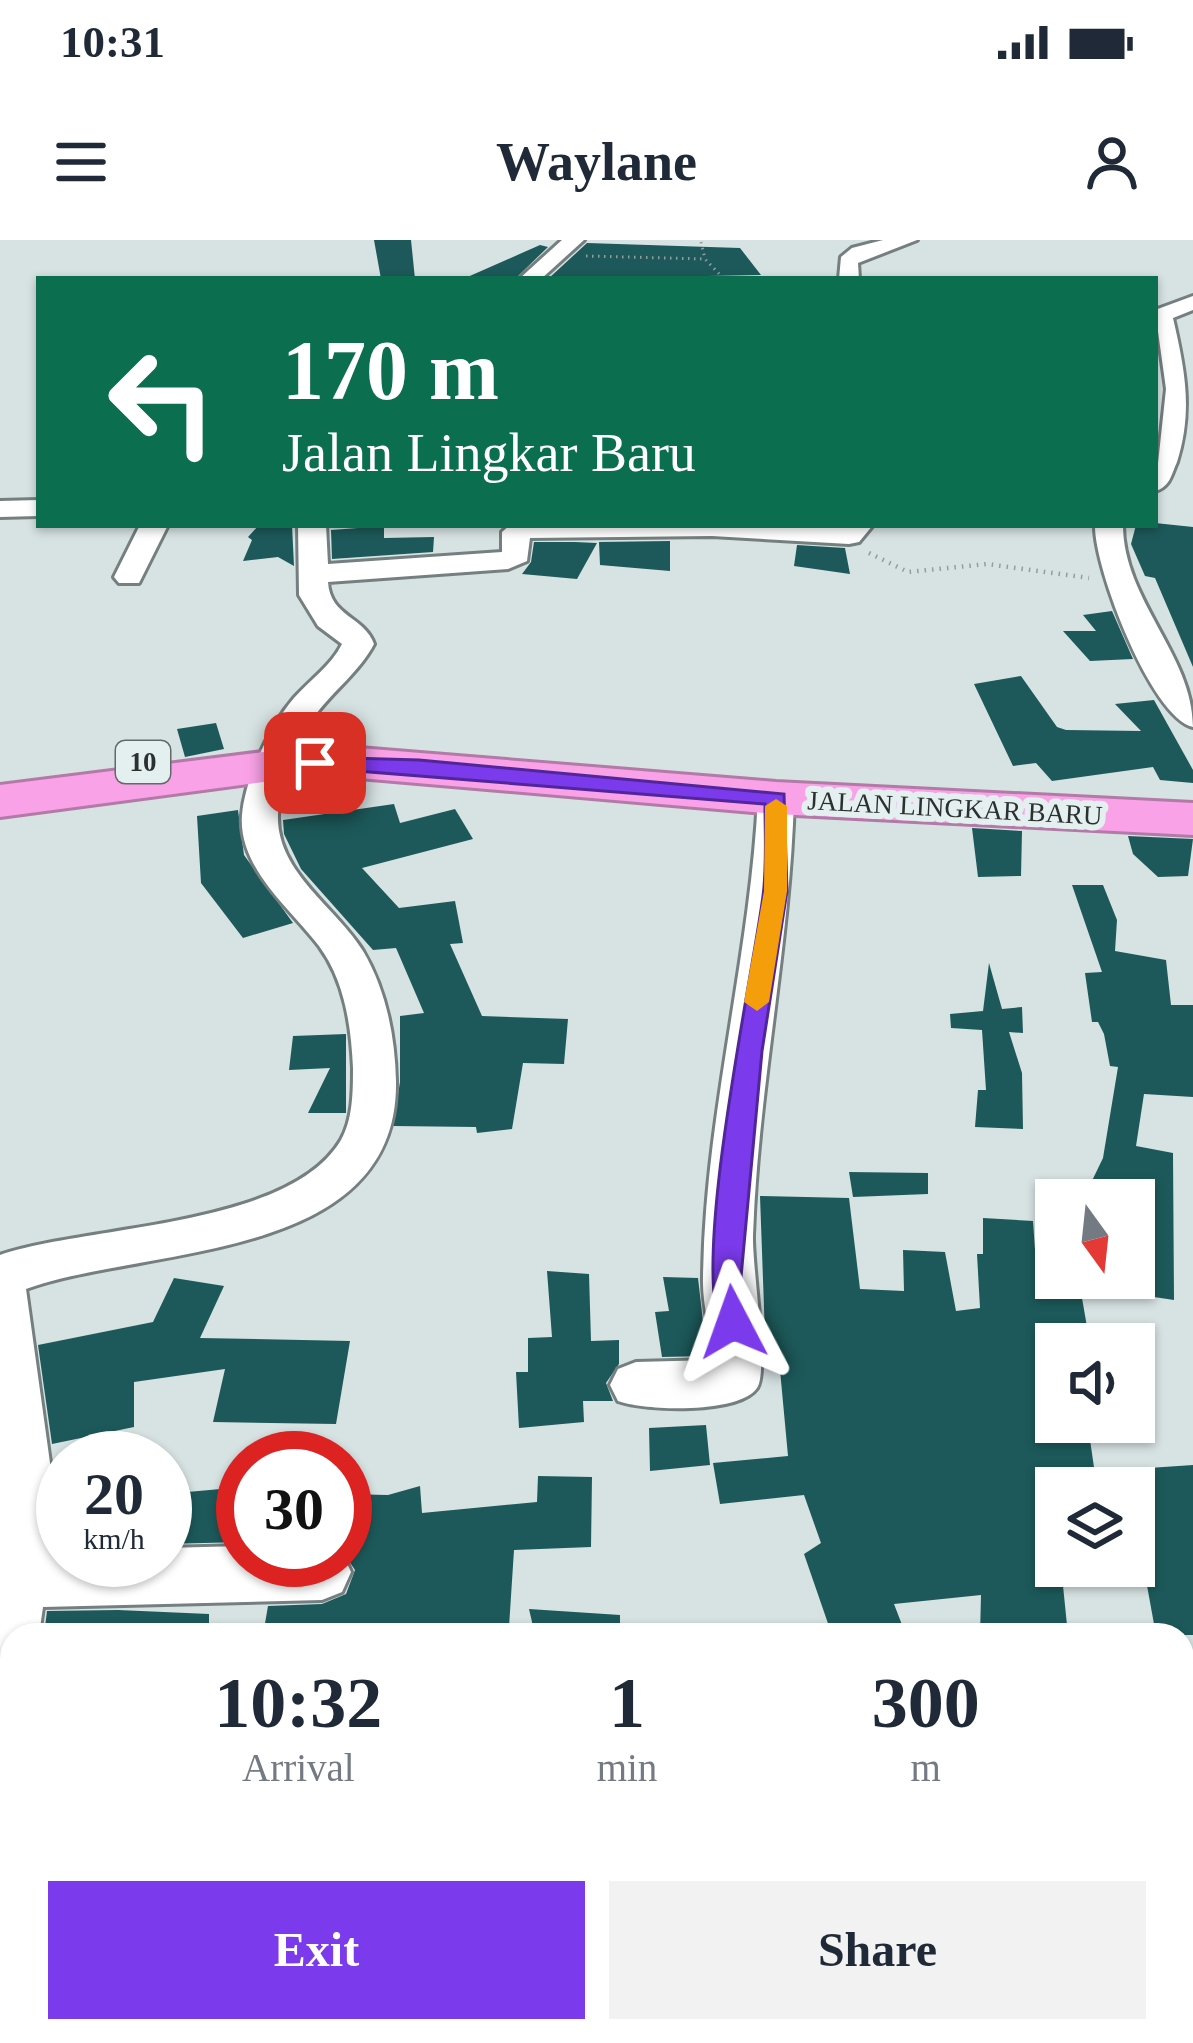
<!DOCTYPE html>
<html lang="en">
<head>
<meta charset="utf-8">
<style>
	:root { --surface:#fff; --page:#f2f2f3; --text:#1f2937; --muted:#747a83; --accent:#7c3aed }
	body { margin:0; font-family:Georgia,serif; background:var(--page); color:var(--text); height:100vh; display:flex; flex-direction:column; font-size:45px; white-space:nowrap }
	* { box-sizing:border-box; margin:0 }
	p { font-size:39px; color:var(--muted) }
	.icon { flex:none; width:66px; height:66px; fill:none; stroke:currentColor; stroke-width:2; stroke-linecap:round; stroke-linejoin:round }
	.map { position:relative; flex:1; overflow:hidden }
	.sheet { position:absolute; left:0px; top:1383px; width:1194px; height:420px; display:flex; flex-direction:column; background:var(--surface); border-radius:36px 36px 0 0; box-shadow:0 3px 9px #0004 }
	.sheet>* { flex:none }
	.banner { position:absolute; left:36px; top:36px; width:1122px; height:252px; border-radius:0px; box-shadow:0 3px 9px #0004; background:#0b6e4f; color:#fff; overflow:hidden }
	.needle { width:78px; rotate:165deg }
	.fabs { position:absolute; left:1035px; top:939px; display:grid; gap:24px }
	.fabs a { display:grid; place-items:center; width:120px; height:120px; border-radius:0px; background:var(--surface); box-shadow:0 3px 9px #0004; font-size:60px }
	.speed { position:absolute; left:36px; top:1191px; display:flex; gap:24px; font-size:60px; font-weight:700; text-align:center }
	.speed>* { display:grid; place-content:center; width:156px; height:156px; border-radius:50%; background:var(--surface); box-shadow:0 3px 9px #0004; line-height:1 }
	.speed small { font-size:30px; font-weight:400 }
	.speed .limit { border:18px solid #d22; background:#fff; color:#111 }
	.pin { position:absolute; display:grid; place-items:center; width:102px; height:102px; color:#fff; margin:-51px; border-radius:24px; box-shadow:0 6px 18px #0006 }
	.me { position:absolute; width:132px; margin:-66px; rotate:356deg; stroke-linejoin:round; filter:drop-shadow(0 0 9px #0008) }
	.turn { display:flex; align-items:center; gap:42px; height:252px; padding:0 48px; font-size:54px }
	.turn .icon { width:156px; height:156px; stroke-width:2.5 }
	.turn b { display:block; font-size:84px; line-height:102px }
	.eta { display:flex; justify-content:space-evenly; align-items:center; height:204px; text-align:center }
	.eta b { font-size:72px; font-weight:800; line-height:84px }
	.primary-button { display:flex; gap:24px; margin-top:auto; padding:24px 48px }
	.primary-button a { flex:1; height:138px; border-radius:0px; background:var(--accent); color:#fff; font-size:48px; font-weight:800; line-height:138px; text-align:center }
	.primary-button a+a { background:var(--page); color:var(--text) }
	.status { display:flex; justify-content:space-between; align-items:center; height:84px; padding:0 60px; background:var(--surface); direction:ltr }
	.status svg { height:33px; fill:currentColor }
	header { display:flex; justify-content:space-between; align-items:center; height:156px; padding:0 48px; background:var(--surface); font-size:54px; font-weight:800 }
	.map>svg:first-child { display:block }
	.building { fill:#1d595a }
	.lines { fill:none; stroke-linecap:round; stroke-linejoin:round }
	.minor-casing { stroke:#757f7f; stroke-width:6 }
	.highway-casing { stroke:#b27aa7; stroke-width:6 }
	.path-far1 { stroke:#949c9c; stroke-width:3; stroke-dasharray:1.5 4.5; stroke-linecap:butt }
	.path { stroke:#949c9c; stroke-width:4.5; stroke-dasharray:1.5 6; stroke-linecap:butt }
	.minor { fill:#fff; fill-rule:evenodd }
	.highway { fill:#faa2e7; fill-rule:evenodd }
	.route { fill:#7c3aed; stroke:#51269a; stroke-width:3 }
	.slow { fill:#f59e0b }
	.labels { text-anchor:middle; stroke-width:12; stroke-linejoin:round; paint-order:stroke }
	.shield { fill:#e4efef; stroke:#636969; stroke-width:3 }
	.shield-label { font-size:27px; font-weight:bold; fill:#2c3030 }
	.far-street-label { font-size:27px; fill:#2c3030; stroke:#e4efef }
</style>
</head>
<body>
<div class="status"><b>10:31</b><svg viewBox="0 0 49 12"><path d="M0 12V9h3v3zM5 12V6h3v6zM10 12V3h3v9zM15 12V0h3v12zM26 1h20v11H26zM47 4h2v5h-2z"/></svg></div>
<header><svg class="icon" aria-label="menu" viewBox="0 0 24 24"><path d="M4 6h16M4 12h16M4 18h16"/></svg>Waylane<svg class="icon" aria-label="person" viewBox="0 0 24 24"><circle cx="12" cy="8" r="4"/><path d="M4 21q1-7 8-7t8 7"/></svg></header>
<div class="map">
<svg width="1193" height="1803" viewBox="0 0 1193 1803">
	<rect width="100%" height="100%" fill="#d7e2e2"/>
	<path class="building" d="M374 0H411L415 39H381Z
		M587 3 740 8 761 35 548 39Z
		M540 5 548 7 515 39H463Z
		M1155 283 1193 287V427L1155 338 1145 336 1131 304 1136 285Z
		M259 285H292L294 326 278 317 243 321 252 300 248 297Z
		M384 286V298L434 297 433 312 332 319 331 290Z
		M670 301V331L600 325 599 302Z
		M534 302H575L597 303 577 339 522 334 531 322Z
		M797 305 845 308 850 334 794 326Z
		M1112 371 1133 419 1090 421 1063 391H1096L1083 375Z
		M1021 436 1057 487 1066 490 1141 491 1115 464 1154 460 1193 530V543L1160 540 1153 527 1052 541 1036 523 1013 526 974 444Z
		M216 483 224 509 185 517 177 489Z
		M394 564 400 583 455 569 473 599 362 628 399 668 455 661 463 703 450 704 482 776 568 779 564 824 523 823 512 889 477 893 476 887 393 886 400 842V776L424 773 396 708 373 710 301 629 284 594 283 580Z
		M238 570 244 615 293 683 243 698 201 643 197 576Z
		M972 588 1022 591 1021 636 978 637Z
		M1128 596 1193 599 1188 636 1158 637 1133 614Z
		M1072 645H1103L1117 680 1115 711 1166 720 1171 765H1193V857L1144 854 1136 906 1173 913 1174 1060 1134 1054V960H1110L1111 952 1089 947 1103 918 1118 827 1110 826 1104 794 1098 782H1092L1085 733 1102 732Z
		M989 723 1002 769 1022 767 1023 793 1009 792 1022 833 1023 889 975 887 978 850H986L982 790 951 788 950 774 983 771Z
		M346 794V873H308L330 828 289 830 293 796Z
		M849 932 928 933V954L853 957Z
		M760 956 849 958 860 1049 904 1051 903 1010 945 1012 956 1071 980 1068 977 1014H983V978L1033 981 1038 1053 1082 1058 1090 1104H1056V1183L1088 1186 1097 1248H1056V1326H1061L1068 1395H980L981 1355 894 1364 904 1390 832 1395 804 1314 821 1303 804 1255 720 1264 713 1223 788 1216 780 1130 766 1123Z
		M547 1031 589 1034 591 1101 619 1100V1124L606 1143 613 1161H583L584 1182 519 1188 516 1132H528V1098L552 1097Z
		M663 1037 698 1038 707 1116 662 1117 655 1072 669 1071Z
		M174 1038 224 1046 200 1098 350 1101 336 1184 213 1182 225 1129 134 1142V1187L52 1204 38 1105 153 1082Z
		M706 1185 710 1225 650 1231 649 1188Z
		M1193 1225V1395H1156L1134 1274V1229Z
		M538 1236 592 1237 591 1307 514 1310 509 1387 263 1395 268 1366 322 1364 346 1354 355 1330 345 1315V1254L388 1255 420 1246 422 1273 537 1262Z
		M243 1247V1302L165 1304V1254Z
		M529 1369 620 1375V1395H535Z
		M118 1370 209 1374V1395H44L47 1371Z"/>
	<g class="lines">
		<g class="minor-casing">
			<path id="minor" d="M562 0H584L541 39H519Z
				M883 0H917L858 23 859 39H839L841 17 852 8Z
				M1193 56V70L1173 78C1185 130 1193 171 1177 222 1171 235 1170 247 1155 251L1166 149 1155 70Z
				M39 260V276L0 277V261Z
				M140 285H168L139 343H119L114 337Z
				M298 285H326L328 324 502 312V292L510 285H873L859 302 849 304 712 296 530 298 527 321 508 329 328 342C330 377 364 376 374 404 359 432 335 449 316 474 298 498 279 545 278 575 276 632 336 667 363 711 386 750 395 796 396 841 399 1024 143 1006 26 1049L55 1259 49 1311H63V1320H165V1308L243 1306V1320L345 1319 351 1332 342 1352 322 1360 43 1367 39 1395H12V1575L0 1580V1015C87 985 289 988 341 900 353 879 353 851 353 828 351 786 345 741 319 706 290 668 238 628 242 575 245 538 270 486 294 458 310 440 331 426 342 404L318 386 299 355Z
				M1095 285H1123C1123 360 1193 415 1193 487 1151 477 1094 328 1095 285Z
				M776 547 794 558C790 705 758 848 753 995 752 1027 769 1131 757 1148 739 1174 645 1171 618 1161L610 1145 618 1129 636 1122 713 1120C711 1092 702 1065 703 1037 705 876 750 719 758 558Z
				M1182 1549 1193 1554V1620L1182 1616Z
				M867 1791H937L939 1803H869Z"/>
		</g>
		<g class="highway-casing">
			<path id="highway" d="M359 508 776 542 1193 563V595L776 574 359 538 279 540 0 577V545L279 510Z"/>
		</g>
		<path class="path-far1" d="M701 2 705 19
			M586 16 705 19 724 39"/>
		<path class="path" d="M869 313 908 332 987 324 1089 338"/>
		<use href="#minor" class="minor"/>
		<use href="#highway" class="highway"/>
	</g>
	<path class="route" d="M315 517 419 520 784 554 787 651 762 811 741 1037 748 1082 743 1091H722C690 1025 752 741 763 656 767 626 765 594 765 564L308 527V518Z"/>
	<path class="slow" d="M776 559 787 566V651L769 762 757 771 744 762 764 651 765 566Z"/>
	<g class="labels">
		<rect class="shield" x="116" y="501" width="54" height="42" rx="9"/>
		<g class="shield-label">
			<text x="143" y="531">10</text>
		</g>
		<g class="far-street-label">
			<text transform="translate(955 568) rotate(3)" y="9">JALAN LINGKAR BARU</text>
		</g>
	</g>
</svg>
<div class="fabs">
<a><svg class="needle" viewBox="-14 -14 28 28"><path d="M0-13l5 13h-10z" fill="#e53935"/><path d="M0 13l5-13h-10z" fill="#747a83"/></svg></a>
<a><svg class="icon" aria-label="sound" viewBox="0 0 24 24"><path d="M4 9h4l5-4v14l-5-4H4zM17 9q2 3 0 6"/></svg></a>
<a><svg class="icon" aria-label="layers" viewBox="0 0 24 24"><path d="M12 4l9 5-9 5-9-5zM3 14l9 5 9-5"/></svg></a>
</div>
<div class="speed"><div>20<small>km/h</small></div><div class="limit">30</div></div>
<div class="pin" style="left:315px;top:523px;background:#d93025"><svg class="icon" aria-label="arrive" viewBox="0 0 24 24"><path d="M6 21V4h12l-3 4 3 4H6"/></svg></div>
<svg class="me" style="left:733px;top:1082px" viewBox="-20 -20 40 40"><path d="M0-17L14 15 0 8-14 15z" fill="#7c3aed" stroke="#fff" stroke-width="4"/></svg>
<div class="banner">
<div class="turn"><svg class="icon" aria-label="left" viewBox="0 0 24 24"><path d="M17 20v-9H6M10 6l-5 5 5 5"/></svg><div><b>170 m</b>Jalan Lingkar Baru</div></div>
</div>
<section class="sheet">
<div class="eta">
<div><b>10:32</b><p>Arrival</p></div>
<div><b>1</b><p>min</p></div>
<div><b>300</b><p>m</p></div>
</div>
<div class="primary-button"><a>Exit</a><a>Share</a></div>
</section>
</div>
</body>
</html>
